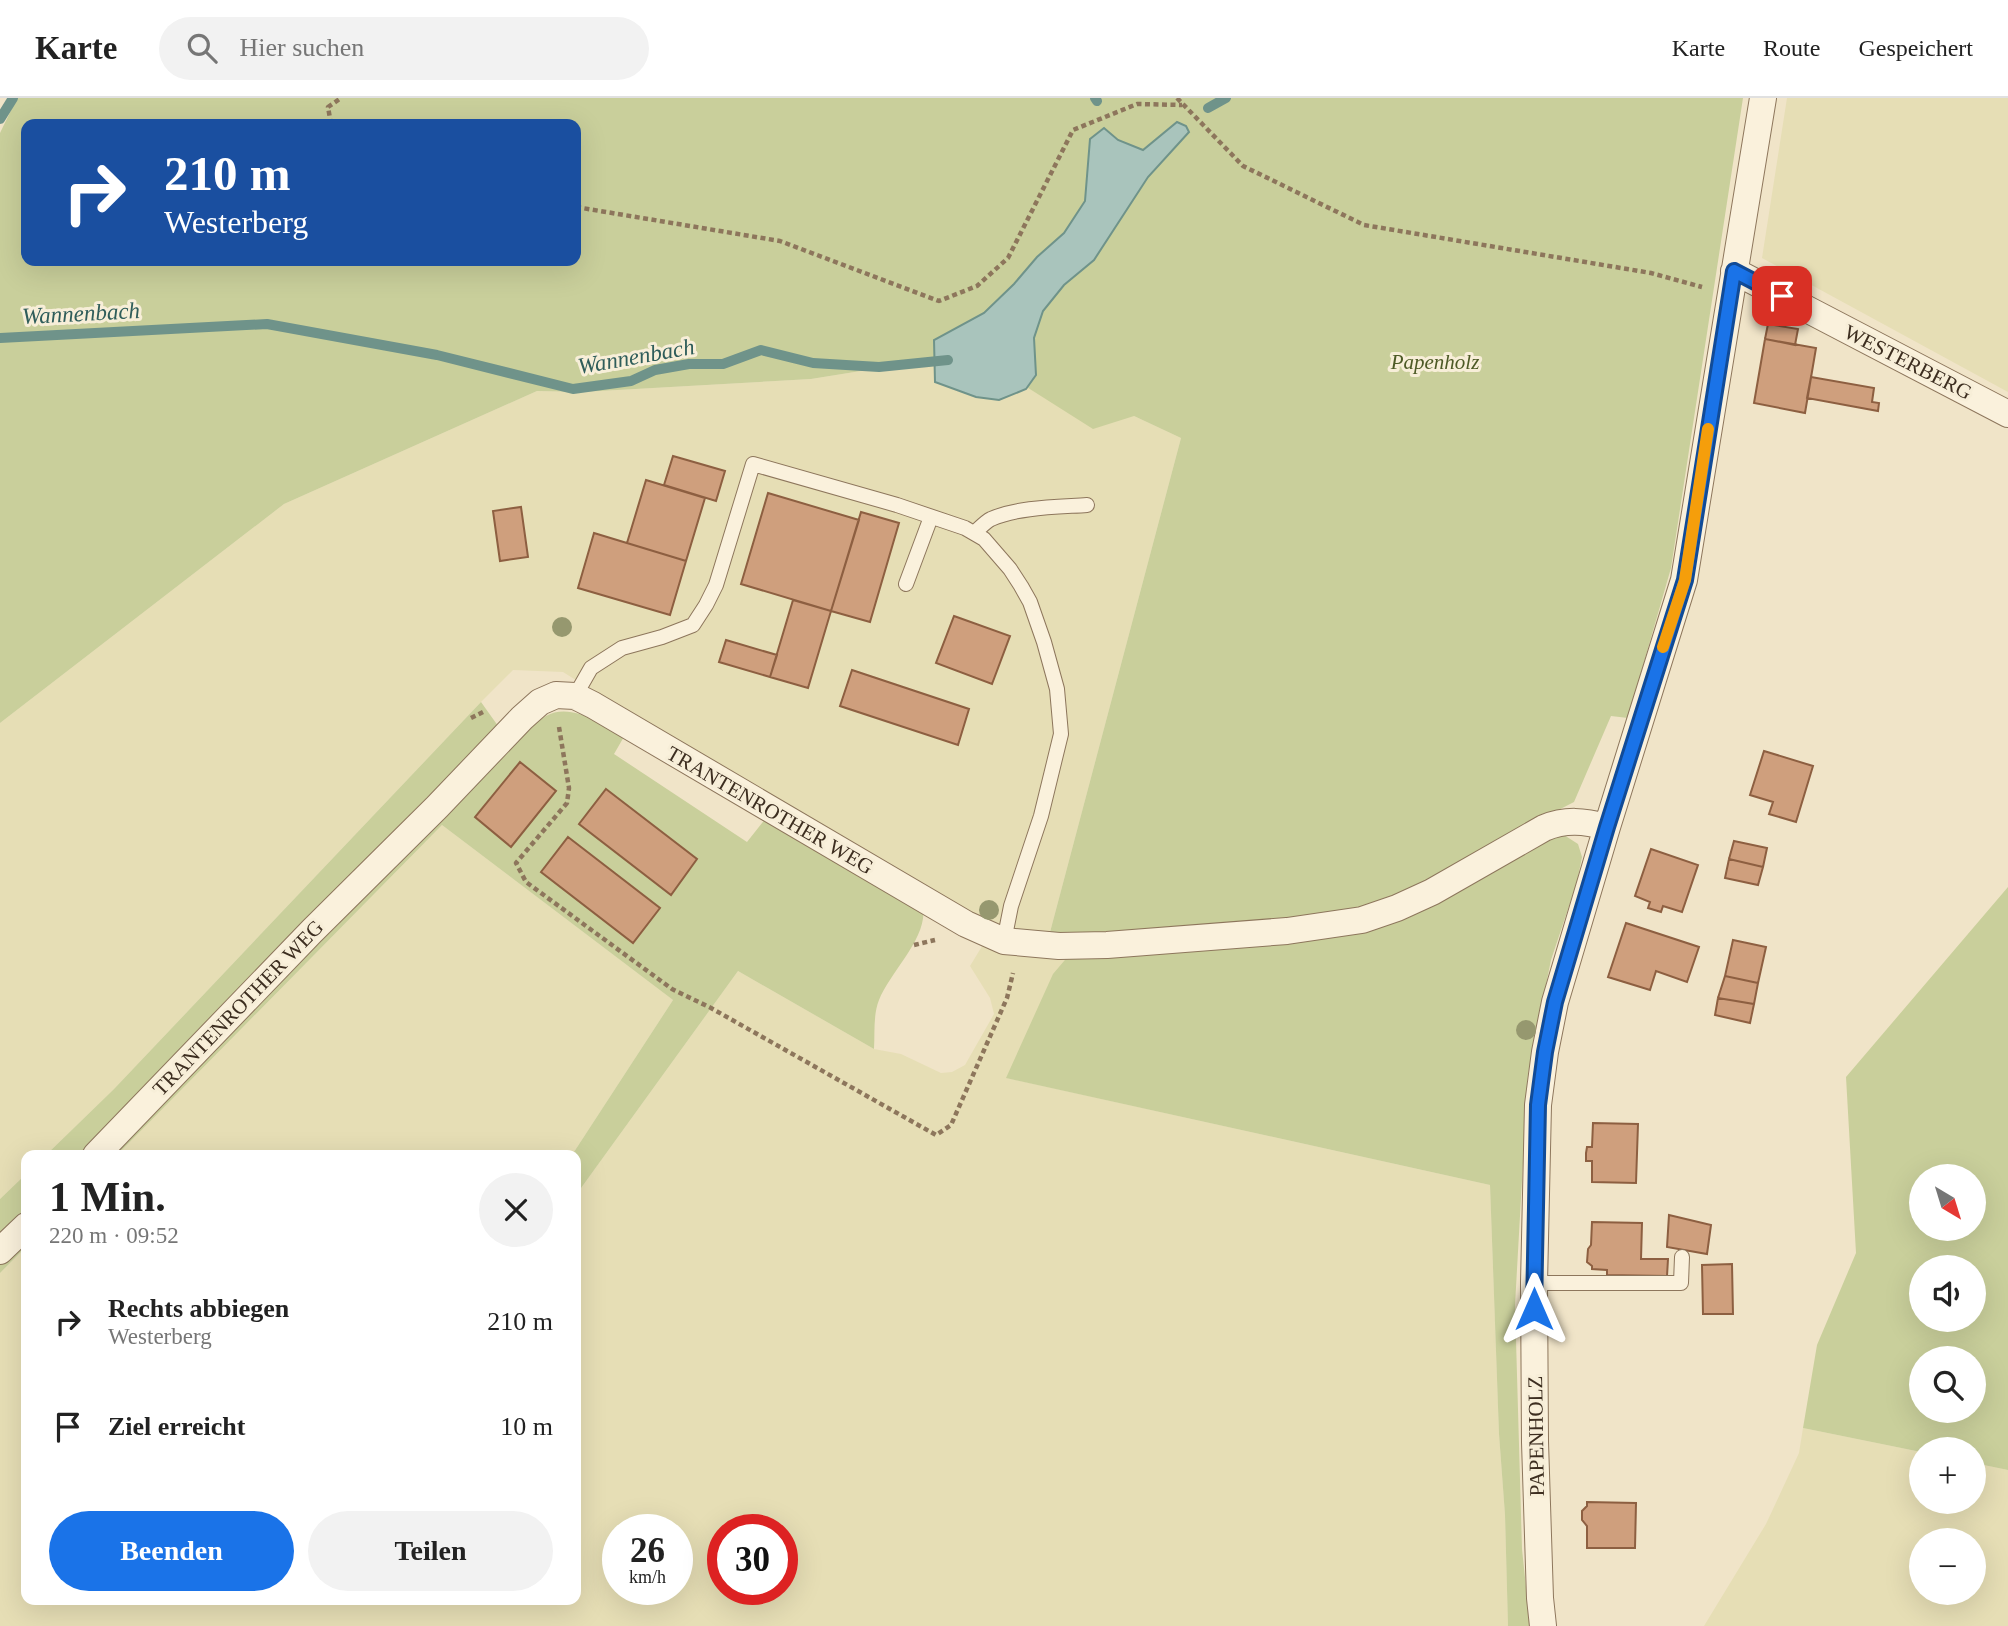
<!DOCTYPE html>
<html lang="de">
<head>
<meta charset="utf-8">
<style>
	:root { --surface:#fff; --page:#f2f2f2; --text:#222; --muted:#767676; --line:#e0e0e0; --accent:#1a73e8 }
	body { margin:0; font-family:"Times New Roman",serif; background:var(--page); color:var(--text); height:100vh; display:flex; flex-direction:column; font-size:26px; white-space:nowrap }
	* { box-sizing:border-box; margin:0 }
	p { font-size:23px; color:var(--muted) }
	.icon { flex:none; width:38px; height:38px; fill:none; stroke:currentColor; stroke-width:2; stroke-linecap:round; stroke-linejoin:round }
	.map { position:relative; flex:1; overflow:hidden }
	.side { position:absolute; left:21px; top:1052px; width:560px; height:455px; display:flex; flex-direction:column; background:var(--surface); border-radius:14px; box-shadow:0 7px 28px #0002 }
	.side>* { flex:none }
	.top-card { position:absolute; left:21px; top:21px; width:560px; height:147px; border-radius:14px; box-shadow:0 7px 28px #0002; background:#1a4fa0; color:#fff; overflow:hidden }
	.needle { width:46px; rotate:142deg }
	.controls { position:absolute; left:1909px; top:1066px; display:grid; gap:14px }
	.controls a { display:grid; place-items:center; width:77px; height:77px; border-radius:50%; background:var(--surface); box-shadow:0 7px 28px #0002; font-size:35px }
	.speed { position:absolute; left:602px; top:1416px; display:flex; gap:14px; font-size:35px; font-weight:700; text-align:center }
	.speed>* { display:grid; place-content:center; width:91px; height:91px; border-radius:50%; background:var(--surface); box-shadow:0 7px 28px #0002; line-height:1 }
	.speed small { font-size:18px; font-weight:400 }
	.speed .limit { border:10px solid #d22; background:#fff; color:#111 }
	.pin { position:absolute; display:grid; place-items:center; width:60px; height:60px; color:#fff; margin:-30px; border-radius:14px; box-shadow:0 4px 10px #0006 }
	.me { position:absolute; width:77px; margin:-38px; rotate:0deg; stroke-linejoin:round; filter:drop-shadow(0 0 5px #0008) }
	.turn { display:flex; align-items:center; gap:24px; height:147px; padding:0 28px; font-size:32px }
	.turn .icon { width:91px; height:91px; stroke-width:2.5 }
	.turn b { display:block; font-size:49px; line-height:60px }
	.round { display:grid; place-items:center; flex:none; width:74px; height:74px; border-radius:37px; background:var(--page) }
	.overview { display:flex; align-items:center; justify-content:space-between; height:119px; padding:0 28px }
	h1 { font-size:42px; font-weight:800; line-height:52px }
	.primary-button { display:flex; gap:14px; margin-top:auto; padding:14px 28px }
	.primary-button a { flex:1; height:80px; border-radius:42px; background:var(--accent); color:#fff; font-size:28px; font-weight:800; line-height:80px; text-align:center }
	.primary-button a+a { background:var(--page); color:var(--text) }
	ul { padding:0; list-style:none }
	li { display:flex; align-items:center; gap:21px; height:105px; padding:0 28px }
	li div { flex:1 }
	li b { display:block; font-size:26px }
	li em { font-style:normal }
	header { display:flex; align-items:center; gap:42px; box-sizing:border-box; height:98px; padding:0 35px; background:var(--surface); border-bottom:2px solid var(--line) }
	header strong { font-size:33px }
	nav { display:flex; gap:38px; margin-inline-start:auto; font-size:24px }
	.search { width:490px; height:63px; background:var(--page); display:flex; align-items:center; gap:18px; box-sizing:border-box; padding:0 24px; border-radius:38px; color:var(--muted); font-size:26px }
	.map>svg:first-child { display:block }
	.farmland { fill:#e6deb5; fill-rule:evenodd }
	.green { fill:#c9cf9b; fill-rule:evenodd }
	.water { fill:#a9c4bc; stroke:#6f938a; stroke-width:2 }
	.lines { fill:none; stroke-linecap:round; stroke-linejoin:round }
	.stream { stroke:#6f938a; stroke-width:10 }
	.building { fill:#cf9f7d; stroke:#8d5f41; stroke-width:2 }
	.service-casing { stroke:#8d765c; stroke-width:16 }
	.minor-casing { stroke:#8d765c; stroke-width:28 }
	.path { stroke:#8d765c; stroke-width:4.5; stroke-dasharray:5 3.5; stroke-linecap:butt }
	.service { stroke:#faf1dc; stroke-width:14 }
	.minor { stroke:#faf1dc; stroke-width:26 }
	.tree { fill:#96986f }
	.route-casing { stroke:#114b97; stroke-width:18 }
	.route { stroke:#1a73e8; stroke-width:12 }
	.slow { stroke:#f59e0b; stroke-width:12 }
	.labels { text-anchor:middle; stroke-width:6; stroke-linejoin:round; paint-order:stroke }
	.park-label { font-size:21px; font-style:italic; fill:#4d5a26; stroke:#f7eed8 }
	.street-label { font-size:21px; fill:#3d2e20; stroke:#f7eed8 }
	.water-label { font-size:23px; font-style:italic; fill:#2f5d5a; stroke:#f7eed8 }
</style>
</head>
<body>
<header>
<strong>Karte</strong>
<div class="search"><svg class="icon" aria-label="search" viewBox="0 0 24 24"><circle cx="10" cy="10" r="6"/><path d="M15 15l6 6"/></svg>Hier suchen</div>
<nav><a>Karte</a><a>Route</a><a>Gespeichert</a></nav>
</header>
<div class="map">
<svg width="2008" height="1528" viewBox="0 0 2008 1528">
	<rect width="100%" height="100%" fill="#f0e4c8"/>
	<path class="farmland" d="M1787 0H2008V294L1762 160Z
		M974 255 1134 318 1181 340 1049 838 988 827 731 679 563 574 513 572 481 604 114 991 46 1057H26V1076L0 1101V625L284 406 537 293 582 294 811 281Z
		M442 727 673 902 572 1057H117Z
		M984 845 1070 856 1007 980 1490 1087 1499 1336 1505 1417 1508 1528H0V1175L26 1149V1502H576V1097L738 873 874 951 901 956 941 975 952 974 965 967 994 916 990 900 970 868ZM618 1432H677V1491H618ZM723 1432H782V1491H723Z
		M1803 1330 1921 1354 1922 1404H1974V1365L2008 1372V1528H1704L1766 1426 1799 1355ZM1922 1442H1974V1494H1922Z"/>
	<path class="green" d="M17 0H1743L1671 470 1628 620 1611 618 1574 704 1531 726 1414 795 1318 821 1049 838 1181 340 1134 318 1093 331 973 255 811 281 582 294 537 293 284 406 0 625V35ZM26 26H576V163H26Z
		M481 604 513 649C522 640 535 624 546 618 570 604 603 626 625 637L614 656 747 744 766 720 923 809C928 840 890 874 879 902 873 917 875 935 874 951L738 873 576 1097V1057H572L673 902 442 727 117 1057H46L114 991Z
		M1564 737 1578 746 1582 759 1577 784 1551 862 1528 976 1515 1207 1522 1451 1530 1528H1508L1505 1417 1499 1336 1490 1087 1006 980 1053 876 1070 856 1286 840 1526 747Z
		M2008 789V1372L1974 1365V1351H1922L1921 1354 1803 1330 1817 1247 1856 1155 1846 979ZM1922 1078H1974V1130H1922ZM1922 1169H1974V1222H1922ZM1922 1260H1974V1312H1922Z
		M26 1076V1149L0 1175V1101Z"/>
	<path class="water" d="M1177 24 1186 28 1189 34 1148 79 1094 162 1064 187 1043 213 1034 240 1036 277 1026 291 999 302 976 299 935 284 934 242 984 215 1014 186 1037 159 1064 135 1085 103 1090 41 1104 30 1118 42 1143 52Z"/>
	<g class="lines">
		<path class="stream" d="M1095 0 1097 3
			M1208 10 1226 0
			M0 21 13 0
			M0 240 267 226 437 257 573 291 631 283 655 272 689 266H723L761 252 813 265 879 269 948 262"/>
	</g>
	<path class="building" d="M1768 226 1798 231 1795 247 1765 241Z
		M1765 241 1816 250 1805 315 1754 305Z
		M1811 279 1874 290 1872 304 1879 305 1878 313 1807 300Z
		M673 358 725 373 716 403 664 387Z
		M646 382 705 400 686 463 627 445Z
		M768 395 859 422 831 513 741 486Z
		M521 409 528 459 500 463 493 413Z
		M861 414 899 425 870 524 831 513Z
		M594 435 686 463 670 517 578 490Z
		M793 502 831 513 808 590 770 579Z
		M954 518 1010 538 992 586 936 565Z
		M726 542 777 557 770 579 719 564Z
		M852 572 969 611 958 647 840 608Z
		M1764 653 1813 668 1796 724 1769 716 1773 704 1750 697Z
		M520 664 556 693 511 749 475 719Z
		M606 691 697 761 671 797 579 726Z
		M568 739 660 810 633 845 541 774Z
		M1734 743 1767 750 1763 769 1729 761Z
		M1651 751 1698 767 1682 814 1663 808 1661 814 1648 810 1650 804 1635 798Z
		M1729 761 1763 769 1758 787 1725 780Z
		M1626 825 1699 849 1687 884 1656 873 1650 892 1608 879Z
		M1733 842 1766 849 1758 885 1725 878Z
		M1725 878 1758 885 1754 906 1718 900Z
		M1718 900 1754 906 1750 925 1715 917Z
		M1593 1025 1638 1026 1636 1085 1592 1084V1063H1586V1055L1587 1049H1592Z
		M1669 1117 1711 1127 1707 1156 1667 1149Z
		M1592 1124 1642 1125 1641 1161H1668L1667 1178 1607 1177V1172L1592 1171V1168L1587 1164 1588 1151 1591 1147Z
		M1732 1166 1733 1216H1703L1702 1167Z
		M1587 1404 1636 1405 1635 1450H1587V1428L1582 1422V1413L1587 1408Z"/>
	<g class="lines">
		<g class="service-casing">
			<path id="service" d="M974 435C979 431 985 424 991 421 1018 409 1057 409 1087 407
				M906 486 931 419
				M575 598 591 570 622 550 662 539 693 527 706 507 716 487 753 366 897 407 965 430 984 441 1010 471 1021 488 1030 504 1044 544 1057 591 1061 636 1041 718 1011 808 1004 843
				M1534 1185H1681L1682 1159"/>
		</g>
		<g class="minor-casing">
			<path id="minor" d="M1734 173 2008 316
				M96 1057 312 833 437 709 522 620 540 604 556 597 575 598 593 607 966 826 1004 843 1059 848 1107 847 1287 833 1362 822 1397 810 1432 794 1544 730C1566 721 1584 723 1607 729
				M0 1153 26 1128
				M1543 1528 1540 1500 1535 1344 1534 1185 1538 1007 1545 954 1555 904 1607 729 1684 482 1763 0"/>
		</g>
		<path class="path" d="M1177 0 1243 68 1364 127 1651 175 1702 189
			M331 26 328 9 341 0
			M576 109 780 143 939 203 977 188 1008 160 1073 32 1137 6 1182 7
			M471 620 483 614
			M559 629 569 690 567 705 516 765 526 784 672 891 711 910 936 1037 951 1027 1007 900 1013 875
			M914 847 935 842"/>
		<use href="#service" class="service"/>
		<use href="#minor" class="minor"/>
	</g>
	<g class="tree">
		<circle cx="562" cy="529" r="10"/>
		<circle cx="989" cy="812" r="10"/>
		<circle cx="1526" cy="932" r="10"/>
	</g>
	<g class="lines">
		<g class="route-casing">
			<path id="route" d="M1534 1211 1538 1007 1545 954 1555 904 1607 729 1685 482 1734 173 1782 198"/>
		</g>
		<use href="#route" class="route"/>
		<path class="slow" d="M1663 549 1685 482 1708 331"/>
	</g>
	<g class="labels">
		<g class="park-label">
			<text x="1435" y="271">Papenholz</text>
		</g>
		<g class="street-label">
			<text transform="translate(1908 264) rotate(27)" y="7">WESTERBERG</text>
			<text transform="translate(770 712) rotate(30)" y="7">TRANTENROTHER WEG</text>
			<text transform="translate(238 910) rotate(-46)" y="7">TRANTENROTHER WEG</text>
			<text transform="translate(1536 1338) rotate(-91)" y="7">PAPENHOLZ</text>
		</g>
		<g class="water-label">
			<text transform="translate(81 215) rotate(-3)" y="8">Wannenbach</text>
			<text transform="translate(636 258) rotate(-10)" y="8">Wannenbach</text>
		</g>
	</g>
</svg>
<div class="controls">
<a><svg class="needle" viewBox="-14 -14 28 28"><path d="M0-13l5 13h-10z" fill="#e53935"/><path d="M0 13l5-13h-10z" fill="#767676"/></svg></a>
<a><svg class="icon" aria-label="sound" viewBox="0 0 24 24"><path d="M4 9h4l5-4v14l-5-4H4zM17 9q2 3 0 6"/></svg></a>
<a><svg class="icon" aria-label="search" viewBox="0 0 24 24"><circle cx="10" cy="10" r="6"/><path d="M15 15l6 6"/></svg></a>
<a>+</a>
<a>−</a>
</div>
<div class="speed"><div>26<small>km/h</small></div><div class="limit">30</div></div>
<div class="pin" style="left:1782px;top:198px;background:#d93025"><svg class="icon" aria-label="arrive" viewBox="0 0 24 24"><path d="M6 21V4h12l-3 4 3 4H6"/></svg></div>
<svg class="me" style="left:1534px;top:1211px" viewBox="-20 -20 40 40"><path d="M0-17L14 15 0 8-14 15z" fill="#1a73e8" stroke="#fff" stroke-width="4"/></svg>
<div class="top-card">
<div class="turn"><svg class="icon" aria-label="right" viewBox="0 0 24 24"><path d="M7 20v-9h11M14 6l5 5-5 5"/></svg><div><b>210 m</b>Westerberg</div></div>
</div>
<section class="side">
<div class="overview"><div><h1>1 Min.</h1><p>220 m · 09:52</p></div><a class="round"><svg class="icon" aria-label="close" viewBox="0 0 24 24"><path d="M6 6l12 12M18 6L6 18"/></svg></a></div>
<ul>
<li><svg class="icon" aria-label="right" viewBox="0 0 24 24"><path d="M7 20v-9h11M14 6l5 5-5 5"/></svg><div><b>Rechts abbiegen</b><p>Westerberg</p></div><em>210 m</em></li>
<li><svg class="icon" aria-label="arrive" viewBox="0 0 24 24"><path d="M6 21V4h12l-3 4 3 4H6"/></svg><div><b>Ziel erreicht</b></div><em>10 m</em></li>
</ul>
<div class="primary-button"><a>Beenden</a><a>Teilen</a></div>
</section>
</div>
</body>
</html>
